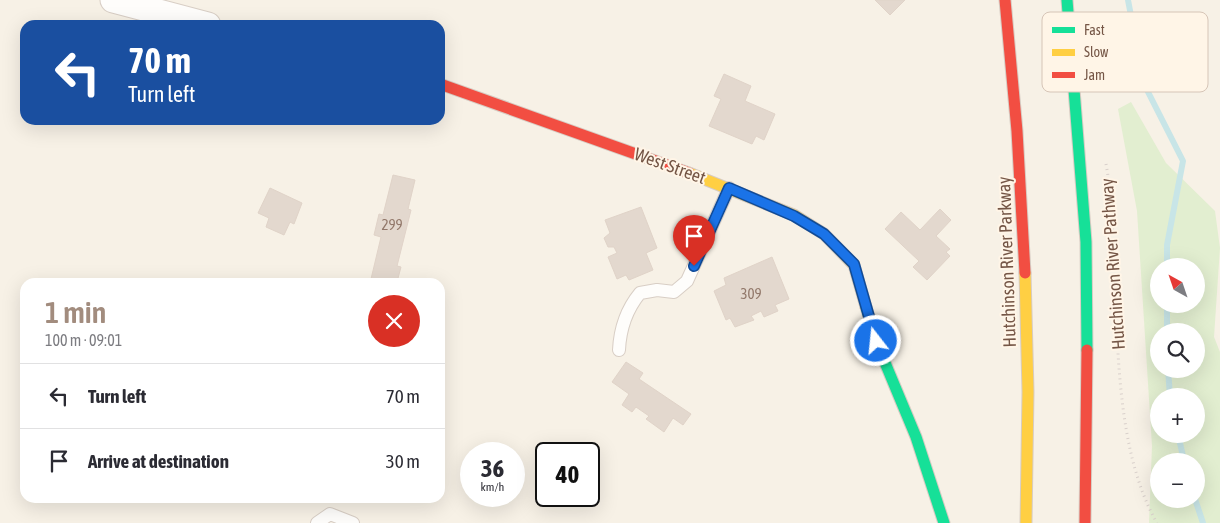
<!DOCTYPE html>
<html lang="en">
<head>
<meta charset="utf-8">
<style>
	:root { --surface:#fff; --page:#f7f7f7; --text:#2b2b33; --muted:#7c7c81; --line:#e1e1e2; --accent:#a28c7e }
	body { margin:0; font-family:"Asap Condensed",sans-serif; background:var(--page); color:var(--text); height:100vh; display:flex; flex-direction:column; font-size:19px; white-space:nowrap }
	* { box-sizing:border-box; margin:0 }
	p { font-size:16px; color:var(--muted) }
	.icon { flex:none; width:28px; height:28px; fill:none; stroke:currentColor; stroke-width:2; stroke-linecap:round; stroke-linejoin:round }
	.map { position:relative; flex:1; overflow:hidden }
	.sheet { position:absolute; left:20px; top:278px; width:425px; height:225px; display:flex; flex-direction:column; background:var(--surface); border-radius:15px; box-shadow:0 5px 20px #0002 }
	.sheet>* { flex:none }
	.top-card { position:absolute; left:20px; top:20px; width:425px; height:105px; border-radius:15px; box-shadow:0 5px 20px #0002; background:#1a4fa0; color:#fff; overflow:hidden }
	.needle { width:32px; rotate:320deg }
	.tools { position:absolute; left:1150px; top:258px; display:grid; gap:10px }
	.tools a { display:grid; place-items:center; width:55px; height:55px; border-radius:50%; background:var(--surface); box-shadow:0 5px 20px #0002; font-size:25px }
	.speed { position:absolute; left:460px; top:442px; display:flex; gap:10px; font-size:25px; font-weight:700; text-align:center }
	.speed>* { display:grid; place-content:center; width:65px; height:65px; border-radius:50%; background:var(--surface); box-shadow:0 5px 20px #0002; line-height:1 }
	.speed small { font-size:12px; font-weight:400 }
	.speed .limit { border:2px solid #111; border-radius:8px; background:#fff; color:#111 }
	.pin { position:absolute; display:grid; place-items:center; width:42px; height:42px; color:#fff; margin:-51px -21px; border-radius:50% 50% 50% 0; rotate:-45deg; box-shadow:0 0 5px #0007 }
	.pin .icon { rotate:45deg }
	.me { position:absolute; width:55px; margin:-28px; rotate:344deg; stroke-linejoin:round; filter:drop-shadow(0 0 4px #0008) }
	.turn { display:flex; align-items:center; gap:18px; height:105px; padding:0 25px; font-size:22px }
	.turn .icon { width:65px; height:65px; stroke-width:2.5 }
	.turn b { display:block; font-size:35px; line-height:42px }
	.round { display:grid; place-items:center; flex:none; width:52px; height:52px; border-radius:26px; background:var(--page) }
	.headline { display:flex; align-items:center; justify-content:space-between; height:85px; padding:0 25px }
	h1 { font-size:30px; font-weight:600; line-height:38px; color:var(--accent) }
	ul { padding:0; list-style:none }
	li { display:flex; align-items:center; gap:15px; height:65px; padding:0 25px; border-top:1px solid var(--line) }
	li div { flex:1 }
	li b { display:block; font-size:19px }
	li em { font-style:normal }
	.map>svg:first-child { display:block }
	.green { fill:#e2eed0; fill-rule:evenodd }
	.lines { fill:none; stroke-linecap:round; stroke-linejoin:round }
	.stream { stroke:#c8e5e7; stroke-width:6 }
	.building { fill:#e3d8ce; stroke:#e0d3c8 }
	.lane-casing { stroke:#d8cec5; stroke-width:14 }
	.street-casing { stroke:#d8cec5; stroke-width:27 }
	.fast-casing { stroke:#d7ccc3; stroke-width:13 }
	.slow-casing { stroke:#d7ccc3; stroke-width:13 }
	.jam-casing { stroke:#d7ccc3; stroke-width:13 }
	.path { stroke:#d9d0cb; stroke-width:3; stroke-dasharray:1 4; stroke-linecap:butt }
	.lane { stroke:#fefdfb; stroke-width:12 }
	.street { stroke:#fefdfb; stroke-width:25 }
	.fast { stroke:#16e098; stroke-width:11 }
	.slow { stroke:#ffcf43; stroke-width:11 }
	.jam { stroke:#f24e42; stroke-width:11 }
	.route-casing { stroke:#114b97; stroke-width:12 }
	.route { stroke:#1a73e8; stroke-width:9 }
	.labels { text-anchor:middle; stroke-width:4; stroke-linejoin:round; paint-order:stroke }
	.number-label { font-size:15px; fill:#92786a }
	.street-label { font-size:18px; fill:#755646; stroke:#fff5e7 }
	.key { fill:#fff5e7; stroke:#d6c5b7; stroke-width:1 }
	.key-label { font-size:14px; fill:#755646 }
</style>
</head>
<body>
<div class="map">
<svg width="1220" height="523" viewBox="0 0 1220 523">
	<rect width="100%" height="100%" fill="#f7f1e6"/>
	<path class="green" d="M1131 102 1166 163 1215 211 1220 248 1214 337 1220 352V523H1149L1152 446 1137 211 1118 109ZM1159 266H1196V304H1159ZM1159 331H1196V369H1159ZM1159 396H1196V434H1159ZM1196 461V499H1159V461Z"/>
	<g class="lines">
		<path class="stream" d="M1128 0 1144 84 1183 161 1167 245V266
			M1167 304V331
			M1168 369 1170 396
			M1178 434 1184 461
			M1195 499 1203 523"/>
	</g>
	<path class="building" d="M875 0H905L890 15Z
		M724 74 751 86 745 101 775 114 764 140 756 136 752 144 709 126 721 99 714 96Z
		M393 175 415 180 408 209 411 210 397 266 401 267 397 282H385L371 279 381 237 374 235 379 214 383 215Z
		M270 188 302 203 294 224 290 222 284 235 266 227 269 218 258 213Z
		M641 207 657 248 646 253 653 270 629 280 626 275 617 279 608 257 617 253 614 247H608L604 238 610 233 605 220Z
		M940 209 951 220 936 236 950 249 946 252 950 256 927 280 913 267 919 261 885 229 901 212 920 230Z
		M772 257 789 299 775 305 778 311 764 317 761 311 751 316 754 320 735 327 730 318 726 320 714 291 726 285 724 278Z
		M626 362 643 373 639 379 691 414 683 425 673 418 664 432 646 419 649 416 636 407 632 412 622 405 629 394 612 382Z"/>
	<g class="lines">
		<g class="lane-casing">
			<path id="lane" d="M619 350C620 329 626 310 640 293L657 290 674 292 687 281 729 188
				M317 523 330 514 353 523"/>
		</g>
		<g class="street-casing">
			<path id="street" d="M113 0 208 25"/>
		</g>
		<g class="fast-casing">
			<path id="fast" d="M1067 0 1086 242 1087 350
				M866 307 876 341 916 437 944 523"/>
		</g>
		<g class="slow-casing">
			<path id="slow" d="M689 173 794 215 824 234 854 265 866 307
				M1025 273 1028 392 1026 523"/>
		</g>
		<g class="jam-casing">
			<path id="jam" d="M1005 0 1017 131 1025 273
				M440 84 689 173
				M1085 523 1087 350"/>
		</g>
		<path class="path" d="M1106 164C1110 184 1110 205 1112 225 1119 317 1111 443 1157 523"/>
		<use href="#lane" class="lane"/>
		<use href="#street" class="street"/>
		<use href="#fast" class="fast"/>
		<use href="#slow" class="slow"/>
		<use href="#jam" class="jam"/>
	</g>
	<g class="lines">
		<g class="route-casing">
			<path id="route" d="M694 266 729 188 794 216 824 234 854 264 876 341"/>
		</g>
		<use href="#route" class="route"/>
	</g>
	<g class="labels">
		<g class="number-label">
			<text x="392" y="230">299</text>
			<text x="751" y="299">309</text>
		</g>
		<g class="street-label">
			<text transform="translate(670 166) rotate(20)" y="6">West Street</text>
			<text transform="translate(1007 262) rotate(-92)" y="6">Hutchinson River Parkway</text>
			<text transform="translate(1113 264) rotate(-94)" y="6">Hutchinson River Pathway</text>
		</g>
	</g>
	<rect x="1042" y="12" width="166" height="80" rx="8" class="key"/>
	<rect x="1052" y="27" width="23" height="6" fill="#16e098"/>
	<rect x="1052" y="49" width="23" height="7" fill="#ffcf43"/>
	<rect x="1052" y="72" width="23" height="6" fill="#f24e42"/>
	<g class="key-label">
		<text x="1084" y="35">Fast</text>
		<text x="1084" y="57">Slow</text>
		<text x="1084" y="80">Jam</text>
	</g>
</svg>
<div class="tools">
<a><svg class="needle" viewBox="-14 -14 28 28"><path d="M0-13l5 13h-10z" fill="#e53935"/><path d="M0 13l5-13h-10z" fill="#7c7c81"/></svg></a>
<a><svg class="icon" aria-label="search" viewBox="0 0 24 24"><circle cx="10" cy="10" r="6"/><path d="M15 15l6 6"/></svg></a>
<a>+</a>
<a>−</a>
</div>
<div class="speed"><div>36<small>km/h</small></div><div class="limit">40</div></div>
<div class="pin" style="left:694px;top:266px;background:#d93025"><svg class="icon" aria-label="arrive" viewBox="0 0 24 24"><path d="M6 21V4h12l-3 4 3 4H6"/></svg></div>
<svg class="me" style="left:876px;top:341px" viewBox="-20 -20 40 40"><circle r="17" fill="#1a73e8" stroke="#fff" stroke-width="3"/><path d="M0-11L8 9 0 5-8 9z" fill="#fff"/></svg>
<div class="top-card">
<div class="turn"><svg class="icon" aria-label="left" viewBox="0 0 24 24"><path d="M17 20v-9H6M10 6l-5 5 5 5"/></svg><div><b>70 m</b>Turn left</div></div>
</div>
<section class="sheet">
<div class="headline"><div><h1>1 min</h1><p>100 m · 09:01</p></div><a class="round" style="background:#d93025;color:#fff"><svg class="icon" aria-label="close" viewBox="0 0 24 24"><path d="M6 6l12 12M18 6L6 18"/></svg></a></div>
<ul>
<li><svg class="icon" aria-label="left" viewBox="0 0 24 24"><path d="M17 20v-9H6M10 6l-5 5 5 5"/></svg><div><b>Turn left</b></div><em>70 m</em></li>
<li><svg class="icon" aria-label="arrive" viewBox="0 0 24 24"><path d="M6 21V4h12l-3 4 3 4H6"/></svg><div><b>Arrive at destination</b></div><em>30 m</em></li>
</ul>
</section>
</div>
</body>
</html>
